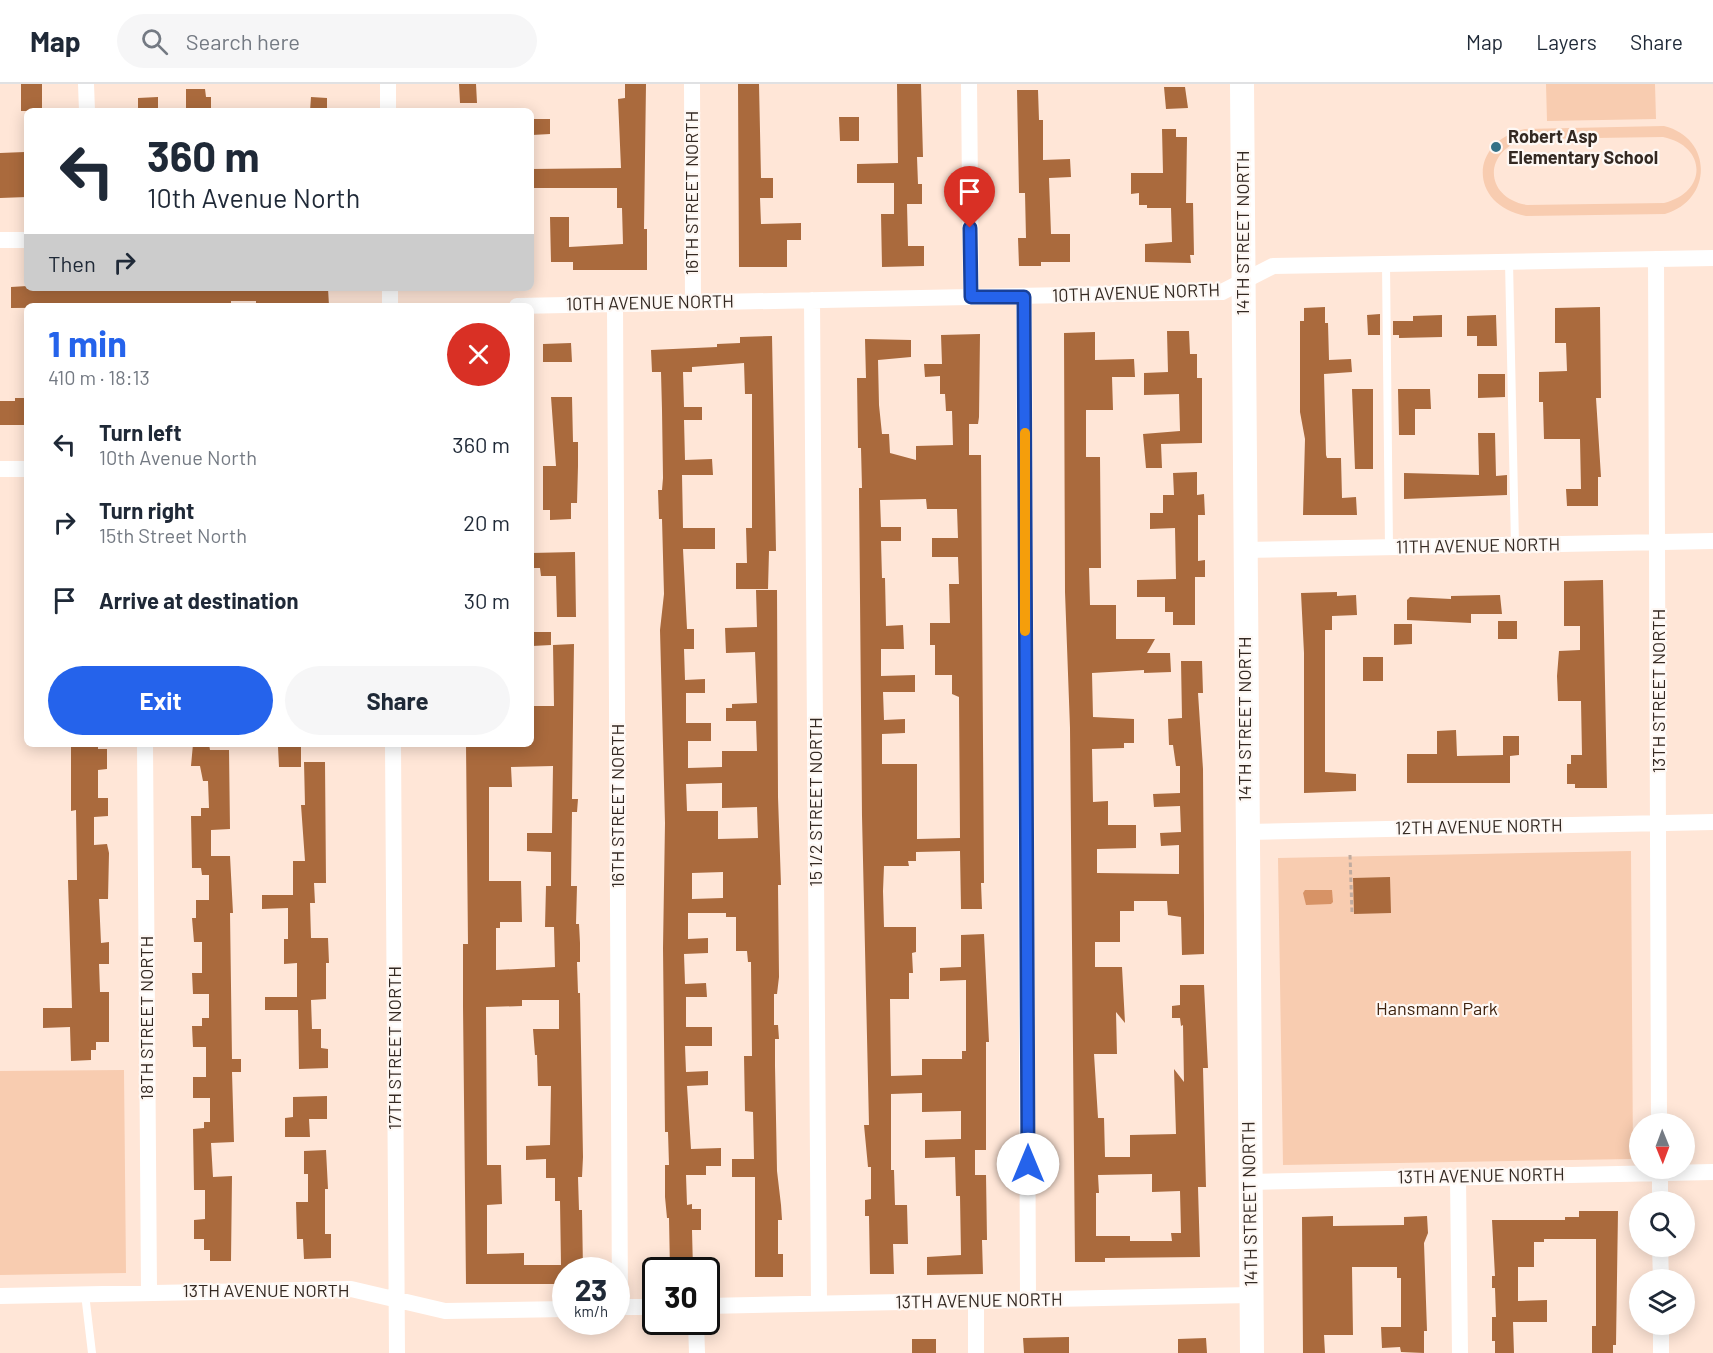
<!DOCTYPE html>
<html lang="en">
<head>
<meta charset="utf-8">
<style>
	:root { --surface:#fff; --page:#f6f6f7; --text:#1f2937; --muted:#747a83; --line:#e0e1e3; --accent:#2563eb }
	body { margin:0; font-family:Barlow,sans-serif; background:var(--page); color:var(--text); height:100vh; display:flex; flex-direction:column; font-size:22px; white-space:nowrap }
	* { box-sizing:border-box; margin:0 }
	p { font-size:20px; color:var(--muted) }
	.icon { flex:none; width:33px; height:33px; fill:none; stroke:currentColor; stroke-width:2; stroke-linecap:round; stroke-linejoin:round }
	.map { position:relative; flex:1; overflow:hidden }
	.drawer { position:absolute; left:24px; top:219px; width:510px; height:444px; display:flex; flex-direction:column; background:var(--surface); border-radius:9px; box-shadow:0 3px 15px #0003 }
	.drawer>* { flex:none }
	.top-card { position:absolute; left:24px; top:24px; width:510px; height:183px; border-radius:9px; box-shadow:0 3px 15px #0003; background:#fff; color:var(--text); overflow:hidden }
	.needle { width:39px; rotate:179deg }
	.tools { position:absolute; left:1629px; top:1029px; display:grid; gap:12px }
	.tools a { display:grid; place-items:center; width:66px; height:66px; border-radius:50%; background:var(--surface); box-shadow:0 3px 15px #0003; font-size:30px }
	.speed { position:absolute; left:552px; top:1173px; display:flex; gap:12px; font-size:30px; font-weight:700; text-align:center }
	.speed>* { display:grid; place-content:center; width:78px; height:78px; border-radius:50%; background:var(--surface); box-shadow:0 3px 15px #0003; line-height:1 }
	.speed small { font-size:15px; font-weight:400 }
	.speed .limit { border:3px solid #111; border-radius:9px; background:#fff; color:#111 }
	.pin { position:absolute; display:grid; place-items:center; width:51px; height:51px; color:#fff; margin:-62px -26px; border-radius:50% 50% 50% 0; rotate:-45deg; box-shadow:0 0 6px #0007 }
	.pin .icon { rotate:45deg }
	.me { position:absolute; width:66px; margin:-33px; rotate:0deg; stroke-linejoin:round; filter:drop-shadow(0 0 4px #0008) }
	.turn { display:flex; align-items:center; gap:21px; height:126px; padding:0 24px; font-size:27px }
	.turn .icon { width:78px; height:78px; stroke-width:2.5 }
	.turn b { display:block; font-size:42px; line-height:51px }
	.then { display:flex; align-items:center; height:57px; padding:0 24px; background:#0003; gap:12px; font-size:22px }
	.round { display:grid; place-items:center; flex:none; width:63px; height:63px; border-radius:32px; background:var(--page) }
	.headline { display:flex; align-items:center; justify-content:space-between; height:102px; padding:0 24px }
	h1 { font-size:36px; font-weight:700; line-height:45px; color:var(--accent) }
	.primary-button { display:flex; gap:12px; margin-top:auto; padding:12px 24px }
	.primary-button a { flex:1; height:69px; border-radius:36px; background:var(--accent); color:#fff; font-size:24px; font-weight:700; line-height:69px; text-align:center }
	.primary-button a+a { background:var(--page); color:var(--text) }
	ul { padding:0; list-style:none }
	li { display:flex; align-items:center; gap:18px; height:78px; padding:0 24px }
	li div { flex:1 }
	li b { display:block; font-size:22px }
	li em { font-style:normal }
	header { display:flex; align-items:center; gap:36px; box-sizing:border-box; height:84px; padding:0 30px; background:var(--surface); border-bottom:2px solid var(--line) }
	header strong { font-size:28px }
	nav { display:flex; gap:33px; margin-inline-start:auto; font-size:21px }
	.search { width:420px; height:54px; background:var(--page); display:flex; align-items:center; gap:15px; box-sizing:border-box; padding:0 21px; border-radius:33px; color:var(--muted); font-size:22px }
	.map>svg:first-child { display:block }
	.green { fill:#f8ccb0; fill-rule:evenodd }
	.water { fill:#d79366 }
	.building { fill:#aa6a3d; fill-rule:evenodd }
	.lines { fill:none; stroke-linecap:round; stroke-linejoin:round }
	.path { stroke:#c0ab9f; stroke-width:3; stroke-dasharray:4.5 3; stroke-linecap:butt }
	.lane { stroke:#fff; stroke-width:8 }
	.street { stroke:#fff; stroke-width:16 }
	.secondary { stroke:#fff; stroke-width:24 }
	.route-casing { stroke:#184099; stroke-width:15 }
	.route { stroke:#2563eb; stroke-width:10 }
	.slow { stroke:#f59e0b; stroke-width:10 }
	.poi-dot { fill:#347187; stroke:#fef8f4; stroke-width:2 }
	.labels { text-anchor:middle; stroke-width:4.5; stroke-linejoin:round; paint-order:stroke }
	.poi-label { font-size:18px; font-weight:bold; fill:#342922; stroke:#fef8f4; text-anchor:start }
	.street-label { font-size:18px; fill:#342922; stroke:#fef8f4 }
	.park-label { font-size:18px; fill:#402410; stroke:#fef8f4 }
</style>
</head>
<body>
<header>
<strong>Map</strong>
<div class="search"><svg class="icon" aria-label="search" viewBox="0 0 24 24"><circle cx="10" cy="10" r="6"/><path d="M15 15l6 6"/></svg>Search here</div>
<nav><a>Map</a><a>Layers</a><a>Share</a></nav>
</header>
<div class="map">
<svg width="1713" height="1269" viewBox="0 0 1713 1269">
	<rect width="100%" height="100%" fill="#ffe6d7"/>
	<path class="green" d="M1546 0H1655L1656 35 1547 37Z
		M1664 42C1713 54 1713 116 1665 130L1526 132C1469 121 1468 58 1525 45ZM1663 53C1707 62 1708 108 1664 119L1527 121C1483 113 1483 66 1526 55Z
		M1631 767 1633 1075 1283 1081 1278 774Z
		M124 986 126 1189 0 1191V987Z"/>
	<path class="water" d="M1305 806H1332L1333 818 1331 820 1306 821 1303 809Z"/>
	<path class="building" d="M21 0H42V27H21Z
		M459 0H476L477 19H460Z
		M625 0H646L644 145H647V186H573V178H551L550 133H569V163L623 160 622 124H617V104H531V85L621 84 618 15 625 14Z
		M738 0H759L761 94H773V114H760L761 140 801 139V156H787V183H739Z
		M897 0H921L923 73H917L918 100H922V120H907L908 162H924V182L882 183 881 130H894V99H857V80L898 79Z
		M1164 3H1185L1188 24 1166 25Z
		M186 5H205L206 13H211V27H186Z
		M1017 6H1038L1039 36H1043V76L1070 75 1071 93 1049 94 1051 150H1070V178H1041V182H1019L1018 154H1026L1025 109H1019Z
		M158 13V27H138V14Z
		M311 13 327 14V27H310Z
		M839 33H859V57H840Z
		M532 35H550V50L532 51Z
		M1162 45H1176V53H1187L1186 119H1193L1194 171H1190L1191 179 1145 178V160L1172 158 1171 124H1147V121H1139V109L1131 110V89H1163Z
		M25 68 27 113 0 114V69Z
		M27 202 328 204 329 222H256V217H231V222L11 224V203Z
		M1325 223V239H1328L1329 276 1351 275 1352 288 1324 290 1326 371 1327 374H1341L1342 414 1356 413 1357 431H1303L1305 355 1300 328V237H1304V224Z
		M1600 223 1601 314H1596L1601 393H1598V422H1567L1566 405H1581L1580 355H1544L1543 318H1539V288L1567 287 1566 259H1555V224Z
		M1380 230V251H1368L1367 231Z
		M1442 231V253L1399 254V251H1393V237H1413V232Z
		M1496 231 1497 262H1477V252H1467V232Z
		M1167 247H1189L1190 270H1197V294H1202V359L1161 360 1162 384H1146L1143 350 1180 347 1179 310 1144 311V289L1168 288Z
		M1095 248V276L1134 275 1135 293H1112L1113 326H1086V373H1100L1101 484H1089L1090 521H1116V555H1155L1147 569H1170L1171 588 1144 589V586L1092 589 1093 633 1134 635V659H1124V664L1092 665 1093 718 1108 717V741H1136V764L1097 765V789L1179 790V761L1161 762 1160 749 1181 748 1180 722 1154 723 1153 710 1180 709V682H1176L1173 661H1169L1168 635 1182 634 1181 577H1202L1203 609H1198L1203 685 1204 832V870L1182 871 1181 833 1168 831 1167 817H1134V827H1120V858H1095V883H1122L1125 939 1116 928 1117 970H1094L1098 1034H1104L1105 1073H1130V1051L1176 1050 1174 985 1184 998 1183 941 1181 942 1180 934H1172V922L1180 921V901H1204L1208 984H1203L1206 1103H1198L1200 1173 1105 1174V1178H1075L1070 644 1065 508 1064 249ZM1152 1090V1108L1180 1107 1181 1149H1171L1172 1157H1130V1152H1096V1109H1099L1098 1091Z
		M980 250 979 333 978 340H969V371H981L984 799H981L982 825H961L960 767 916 768V777H908L909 782H884L883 807 884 843H916V868L912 869 913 889H909V915H890L891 992 922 991V975H962V967H966V896L940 897V884L961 883V851L984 850 989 958H986V1066H975V1091H986L987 1156H982L983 1190 927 1191V1173L961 1171 960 1112H956L955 1073 925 1074V1056L961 1055V1027L922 1028V1009L891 1010V1086H894L895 1121H907L908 1160H893L894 1190H870L869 1132H865V1116L871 1115V1083H868L864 1041H869L862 732 859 404H862L861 364H858L857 294H866L865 255 911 256V273L878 276 879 321 882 350H889L890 369 916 376V362L953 361 952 327H946L945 310H940V292L925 293 924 280H942L941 251ZM926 415 927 425H957L958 454H932V473H958L959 500H949L950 539H930V561H935V591H952V610L959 613 960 754 917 755V680H882V650L905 649V635L884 636 883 608H915V591L881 592V565H904L903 541 886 542 885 494H882L881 457H901V443H881L880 416Z
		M772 252 776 467H769L768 505H736V479H747L746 444H752V310H745L744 279 692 283V288H683L684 323H702V336H684L685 376 712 375 713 391H682L683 444H715V465H683L687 545H694V565H684L685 596 705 595V609H686V639H711V657H688V684L722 683V667H757L756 637H726V624H732V620L757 619 755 568 726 569 725 544 757 543 756 506H777L778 713 781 801H778L779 893 777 910H774V941H778L779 955H775V982L777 1087 781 1121 782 1136H778V1170H783V1193H755V1093H732V1075H754L753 1028 745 1027 744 972H752L751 878H748L747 867H736V833H726V829H688V855L708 854V869L684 870 685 900 706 899 707 913H686V943H712V962H685L686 988 708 987V1001L687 1002 691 1065 721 1064V1082H706V1091H686L687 1121 692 1120V1125H701V1146H692L693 1186H670L669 1134H667L665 1113V1081H669L668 1048H665L663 864 665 739 660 546 664 510 662 435H659L658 406H662L663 394 662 326 661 288H652L651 266 717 263V260L740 259V253ZM722 699V724L757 723 758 754 718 755V727H687L686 700ZM723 788V814L692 815V789Z
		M571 259 572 278H543V260Z
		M1478 290H1505V313L1478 314Z
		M1352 305H1373V385H1355Z
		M1398 305H1430L1431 325H1415V351H1399Z
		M551 313H572L573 358H578V382L577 419H571V435L550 436V426H543V382H556Z
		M15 314H27V341H0V317H15Z
		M1478 349H1495L1496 392 1507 391V411L1404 415V389L1479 391Z
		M1197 388V411L1204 410 1205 431H1198V477L1205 476V493H1195V541H1173V528H1165V513H1137V496L1176 495 1175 444 1150 445V429H1163V411H1174L1173 389Z
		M575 468 576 533H557L556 492H541L540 484H531V469Z
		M1603 496 1607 704H1575V700H1567V680H1571V671H1582L1581 617H1558L1557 592 1559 567 1580 566V542H1564V497Z
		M1337 508V512L1356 511 1357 531 1332 532V546H1325V688L1356 690V707L1304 709V569L1301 509Z
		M1500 511 1502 530H1471V539L1407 536V516L1410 513 1451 515V512Z
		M1498 537H1517V555H1498Z
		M1394 540H1412V560L1394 561Z
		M532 548H551V561L532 562Z
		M574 560 572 715H578L577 728H572L571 802H577L576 840H579L580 859V878H577L578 909H580L583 1073 582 1093H578L579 1126H582L583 1186H566V1200H466L463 922V860H468L466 660H531V622H554L553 561ZM553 682 552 749H527V767L551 768V802H546L545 843H554L555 883 496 886V844H500V838H522L521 797H489V703H512L511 683ZM522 916H559V945H533L535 971H537L538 1002H551L550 1061 526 1062V1076L546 1075V1094H555V1117H560L561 1181H524V1169L487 1170V1121L502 1120 501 1081H487L486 923 522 922Z
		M1363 573H1383V597H1363Z
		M1456 646 1457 672 1503 671V652H1519V671L1510 672V699H1407V670H1437V647Z
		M71 660H98V665H107V685L98 686V714H108V732L94 733V761L107 760 109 769 108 815H99L101 859 109 858V880H99L100 908H109V958H96V966H91V976L71 977 70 943 43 944V924H72L68 796H77L76 726 71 727Z
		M193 660H209L210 666H229L230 745 211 746V772H230L233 829H230L232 975H241V988H232L234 1058 211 1059 213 1093 232 1092 231 1177H210V1166H204V1155H194V1136L205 1135V1106H194L193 1045 204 1044V1038H210V1014H193V993H206V963H193L192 942H202V934H209V910H193L192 889H202V858H194L192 834H196V816H209V791H202L201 784H192L191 732H201V724H209L208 697H203L200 682H191Z
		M278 663H301V683H279Z
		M304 678H325L326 799H314L315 819H310L311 854H328L329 879H326V915L311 916 312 945H321V964L328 965V984L299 985 298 926H265V913H297V879L284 880V855H288V824L262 825V811H293V777H305L301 721H305Z
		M1390 793 1391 829 1354 830 1353 794Z
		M327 1012V1035H309L310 1053H285V1034L293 1033V1013Z
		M326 1066 328 1105H325V1150H331V1174L304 1175 303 1155H297L296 1118H308V1090H304V1067Z
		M1579 1127H1618L1616 1261H1613V1269H1592V1242H1596V1155H1544V1158H1534V1183H1518V1217L1547 1216V1238H1513L1514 1269H1495V1257H1492V1233H1496L1495 1204H1492V1192H1495L1492 1136H1565V1133H1579Z
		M1333 1132V1142L1404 1141V1133L1427 1132 1428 1149 1424 1159 1427 1247H1424V1269L1401 1268 1400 1263 1382 1264 1381 1243H1401V1194H1397V1183H1352L1353 1251H1324L1325 1269H1303L1302 1133Z
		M1069 1253V1269H1024L1023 1254Z
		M1206 1254 1207 1269H1178V1255Z
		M912 1255H936V1269H912Z"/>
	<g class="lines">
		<path class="path" d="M1350 771 1352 829"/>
		<path class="lane" d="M1509 178 1515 461
			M1386 180 1389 464
			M85 1210 92 1269"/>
		<path class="street" d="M86 0 87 27
			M388 0V27
			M692 0 693 219
			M969 0 971 213
			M0 156H27
			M1656 175 1659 1040
			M390 204V222
			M1024 213 1028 1216
			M812 216 819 1220
			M615 220 620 1223
			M517 222 1222 208 1273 182 1713 174
			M0 385H27
			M1244 466 1713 457
			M145 660 149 1208
			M393 660 397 1269
			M1246 748 1713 738
			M1660 1084V1118
			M1458 1093 1460 1269
			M1250 1098 1713 1088
			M1660 1162 1661 1196
			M0 1212 351 1205 445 1227 566 1225
			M976 1217V1269
			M706 1222 1251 1211
			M616 1223H656
			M696 1238 697 1269
			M1661 1240V1269"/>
		<path class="secondary" d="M1242 0 1252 1269"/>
	</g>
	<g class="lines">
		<g class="route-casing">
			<path id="route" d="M970 144 971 213H1024L1028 1080"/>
		</g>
		<use href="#route" class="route"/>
		<path class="slow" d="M1025 349V547"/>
	</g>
	<circle class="poi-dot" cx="1496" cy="63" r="6"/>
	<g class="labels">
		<g class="poi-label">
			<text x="1508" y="59">Robert Asp<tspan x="1508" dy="21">Elementary School</tspan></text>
		</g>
		<g class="street-label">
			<text transform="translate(692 109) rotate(-90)" y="6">16TH STREET NORTH</text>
			<text transform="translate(1243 149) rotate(-90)" y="6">14TH STREET NORTH</text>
			<text transform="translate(1136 209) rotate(-2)" y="6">10TH AVENUE NORTH</text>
			<text transform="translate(650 219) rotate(-1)" y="6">10TH AVENUE NORTH</text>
			<text transform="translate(1478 462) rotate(-1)" y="6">11TH AVENUE NORTH</text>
			<text transform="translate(1659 607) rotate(-90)" y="6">13TH STREET NORTH</text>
			<text transform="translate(1245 635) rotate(-90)" y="6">14TH STREET NORTH</text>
			<text transform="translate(816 718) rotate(-90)" y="6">15 1/2 STREET NORTH</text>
			<text transform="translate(618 722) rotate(-90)" y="6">16TH STREET NORTH</text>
			<text transform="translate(1479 743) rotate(-1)" y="6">12TH AVENUE NORTH</text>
			<text transform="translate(147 934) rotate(-90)" y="6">18TH STREET NORTH</text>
			<text transform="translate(395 964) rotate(-90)" y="6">17TH STREET NORTH</text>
			<text transform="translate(1481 1092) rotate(-1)" y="6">13TH AVENUE NORTH</text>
			<text transform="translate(1250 1120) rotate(-91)" y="6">14TH STREET NORTH</text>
			<text x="266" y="1213">13TH AVENUE NORTH</text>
			<text transform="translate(979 1217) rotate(-1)" y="6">13TH AVENUE NORTH</text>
		</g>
		<g class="park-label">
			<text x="1437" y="931">Hansmann Park</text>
		</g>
	</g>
</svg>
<div class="tools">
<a><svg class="needle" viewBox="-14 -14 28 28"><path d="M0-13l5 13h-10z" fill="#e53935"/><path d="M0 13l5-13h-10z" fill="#747a83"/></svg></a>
<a><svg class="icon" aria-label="search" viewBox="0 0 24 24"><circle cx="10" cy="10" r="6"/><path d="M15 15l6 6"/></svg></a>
<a><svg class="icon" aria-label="layers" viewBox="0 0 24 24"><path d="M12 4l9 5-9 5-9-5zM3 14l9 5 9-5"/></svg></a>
</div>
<div class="speed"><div>23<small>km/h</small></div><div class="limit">30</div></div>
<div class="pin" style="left:970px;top:144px;background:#d93025"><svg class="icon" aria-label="arrive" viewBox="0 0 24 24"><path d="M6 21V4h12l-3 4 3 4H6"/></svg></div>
<svg class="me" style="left:1028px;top:1080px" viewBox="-20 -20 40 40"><circle r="19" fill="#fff"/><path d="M0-13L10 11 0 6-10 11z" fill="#2563eb"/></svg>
<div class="top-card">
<div class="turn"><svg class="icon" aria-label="left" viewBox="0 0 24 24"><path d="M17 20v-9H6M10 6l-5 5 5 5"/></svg><div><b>360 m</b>10th Avenue North</div></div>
<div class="then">Then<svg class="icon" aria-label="right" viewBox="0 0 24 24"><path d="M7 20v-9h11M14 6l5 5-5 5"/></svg></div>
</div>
<section class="drawer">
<div class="headline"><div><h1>1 min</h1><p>410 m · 18:13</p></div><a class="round" style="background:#d93025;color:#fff"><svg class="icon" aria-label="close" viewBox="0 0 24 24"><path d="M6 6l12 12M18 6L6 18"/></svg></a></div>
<ul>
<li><svg class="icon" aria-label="left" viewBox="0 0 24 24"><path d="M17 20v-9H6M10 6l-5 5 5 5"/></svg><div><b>Turn left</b><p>10th Avenue North</p></div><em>360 m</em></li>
<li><svg class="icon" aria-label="right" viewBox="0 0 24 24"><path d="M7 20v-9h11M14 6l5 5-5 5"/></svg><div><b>Turn right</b><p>15th Street North</p></div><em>20 m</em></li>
<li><svg class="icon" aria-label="arrive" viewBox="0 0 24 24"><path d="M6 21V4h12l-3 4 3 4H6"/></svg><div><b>Arrive at destination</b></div><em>30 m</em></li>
</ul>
<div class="primary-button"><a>Exit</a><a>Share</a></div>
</section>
</div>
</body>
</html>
